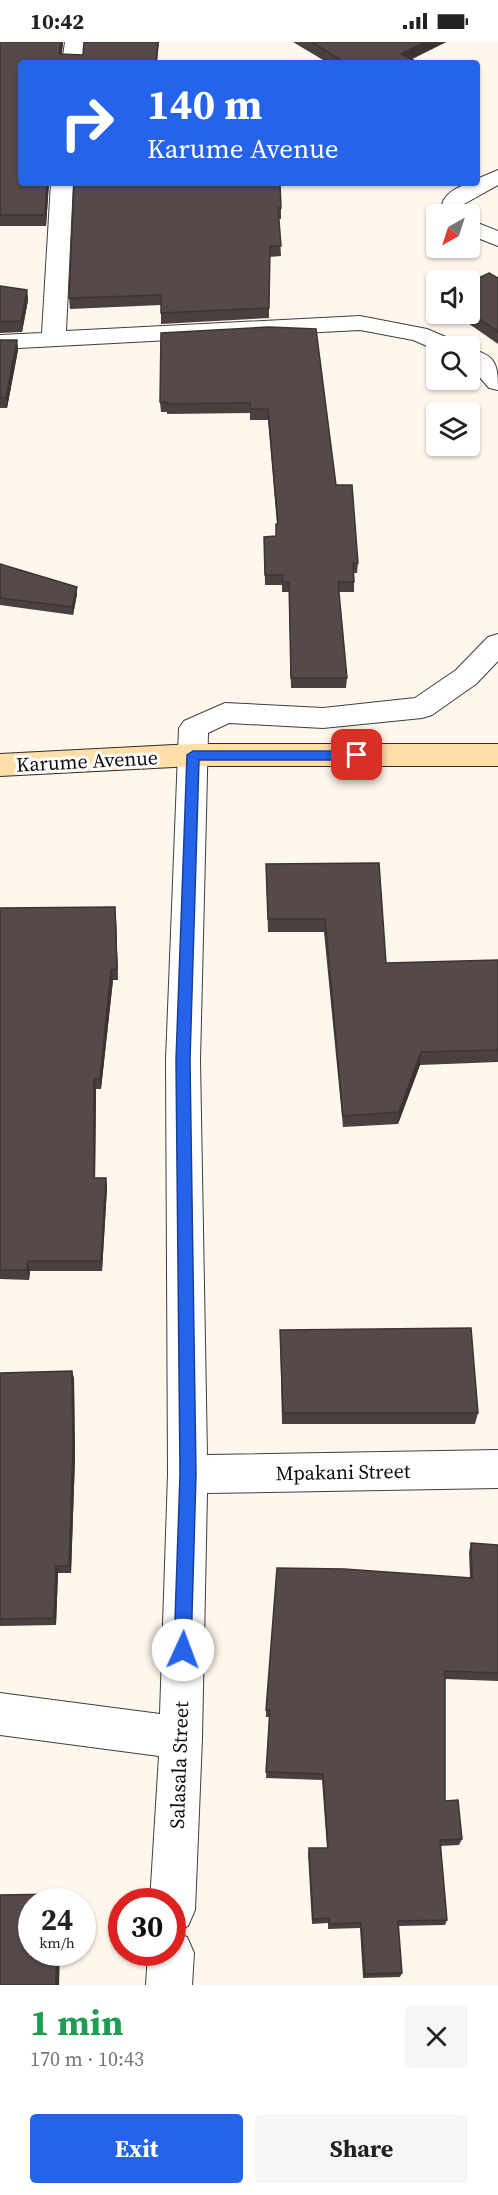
<!DOCTYPE html>
<html lang="en">
<head>
<meta charset="utf-8">
<style>
	:root { --surface:#fff; --page:#f6f6f6; --text:#222; --muted:#767676; --accent:#2563eb }
	body { margin:0; font-family:"Source Serif 4",serif; background:var(--page); color:var(--text); height:100vh; display:flex; flex-direction:column; font-size:22px; white-space:nowrap }
	* { box-sizing:border-box; margin:0 }
	p { font-size:20px; color:var(--muted) }
	.icon { flex:none; width:33px; height:33px; fill:none; stroke:currentColor; stroke-width:2; stroke-linecap:round; stroke-linejoin:round }
	.map { position:relative; height:1943px; overflow:hidden }
	.side { display:flex; flex-direction:column; background:var(--surface); flex:1 }
	.side>* { flex:none }
	.banner { position:absolute; left:18px; top:18px; width:462px; height:126px; border-radius:6px; box-shadow:0 2px 4px #0004; background:#2563eb; color:#fff; overflow:hidden }
	.needle { width:39px; rotate:219deg }
	.fabs { position:absolute; left:426px; top:162px; display:grid; gap:12px }
	.fabs a { display:grid; place-items:center; width:54px; height:54px; border-radius:6px; background:var(--surface); box-shadow:0 2px 4px #0004; font-size:30px }
	.speed { position:absolute; left:18px; top:1846px; display:flex; gap:12px; font-size:30px; font-weight:700; text-align:center }
	.speed>* { display:grid; place-content:center; width:78px; height:78px; border-radius:50%; background:var(--surface); box-shadow:0 2px 4px #0004; line-height:1 }
	.speed small { font-size:15px; font-weight:400 }
	.speed .limit { border:9px solid #d22; background:#fff; color:#111 }
	.pin { position:absolute; display:grid; place-items:center; width:51px; height:51px; color:#fff; margin:-26px; border-radius:12px; box-shadow:0 3px 9px #0006 }
	.me { position:absolute; width:66px; margin:-33px; rotate:2deg; stroke-linejoin:round; filter:drop-shadow(0 0 4px #0008) }
	.turn { display:flex; align-items:center; gap:21px; height:126px; padding:0 30px; font-size:27px }
	.turn .icon { width:78px; height:78px; stroke-width:2.5 }
	.turn b { display:block; font-size:42px; line-height:51px }
	.round { display:grid; place-items:center; flex:none; width:63px; height:63px; border-radius:6px; background:var(--page) }
	.head { display:flex; align-items:center; justify-content:space-between; height:102px; padding:0 30px }
	h1 { font-size:36px; font-weight:700; line-height:45px; color:#1e9e55 }
	.cta { display:flex; gap:12px; margin-top:auto; padding:12px 30px }
	.cta a { flex:1; height:69px; border-radius:6px; background:var(--accent); color:#fff; font-size:24px; font-weight:700; line-height:69px; text-align:center }
	.cta a+a { background:var(--page); color:var(--text) }
	.status { display:flex; justify-content:space-between; align-items:center; height:42px; padding:0 30px; background:var(--surface); direction:ltr }
	.status svg { height:16px; fill:currentColor }
	.map>svg:first-child { display:block }
	.lines { fill:none; stroke-linecap:round; stroke-linejoin:round }
	.street-casing { stroke:#3f3f3f; stroke-width:2 }
	.secondary-casing { stroke:#2e2e2e; stroke-width:2 }
	.street { fill:#fff; fill-rule:evenodd }
	.secondary { fill:#ffdea7; fill-rule:evenodd }
	.wall { fill:#49403f }
	.shaded-wall { fill:#3c3433 }
	.building { fill:#554a49; stroke:#3c3433; stroke-width:1.5 }
	.route { fill:#2563eb; stroke:#184099; stroke-width:1.5 }
	.labels { text-anchor:middle; stroke-width:6; stroke-linejoin:round; paint-order:stroke }
	.street-label { font-size:20px; fill:#0c0c0c; stroke:#fff }
</style>
</head>
<body>
<div class="status"><b>10:42</b><svg viewBox="0 0 49 12"><path d="M0 12V9h3v3zM5 12V6h3v6zM10 12V3h3v9zM15 12V0h3v12zM26 1h20v11H26zM47 4h2v5h-2z"/></svg></div>
<div class="map">
<svg width="498" height="1943" viewBox="0 0 498 1943">
	<rect width="100%" height="100%" fill="#fff6ec"/>
	<g class="lines">
		<g class="street-casing">
			<path id="street" d="M65 0H85L82 21H62Z
				M498 128V143L464 162 465 172H443C436 154 461 141 477 141V137Z
				M51 141H73L66 289 360 274 427 287 455 299 459 304H436V308L413 298 360 288 0 307V293L42 291Z
				M470 178 498 189V204L470 193Z
				M470 307C497 313 498 324 498 348L489 346 470 324Z
				M498 592V619L476 642 432 673 422 676 323 686 229 681 208 691 200 1018 207 1413 498 1408V1446L207 1451 202 1696 195 1868 188 1884 174 1890 187 1895 194 1911 192 1943H146L148 1911H172V1860H150L159 1714 0 1693V1651L160 1672 168 1432 166 1018 179 686 184 679 225 661 323 666 415 656 456 628 488 595Z"/>
		</g>
		<g class="secondary-casing">
			<path id="secondary" d="M193 702H498V724H193L0 734V712Z"/>
		</g>
		<use href="#street" class="street"/>
		<use href="#secondary" class="secondary"/>
	</g>
	<path class="wall" d="M0 0H63L62 12 157 21H21L49 141 46 184H0Z
		M293 0H446L412 17 419 21H328Z
		M74 141 281 166V177H279L281 214 269 215V276L161 282V263L70 267 69 256Z
		M498 236V302L455 272H470V240Z
		M0 244 27 248 28 258 22 290 0 291Z
		M269 285 336 443 358 521 357 531H354V550H339L347 636 346 646H291L289 550H282V543H265L264 495 276 494V482H277L268 378H250V371L167 372V370H161L160 360Z
		M0 298H17L18 308 7 366H0Z
		M0 522 77 552 73 573 0 563Z
		M266 822 386 921 498 918V1020L420 1023 398 1082 343 1085 324 890H268Z
		M0 866 116 876 118 938H113L101 1047H96L95 1136H106L107 1146 102 1229H30L29 1238 0 1237Z
		M280 1288 478 1371 475 1382H282Z
		M72 1329 74 1337 75 1416 71 1531H58L56 1583 0 1584V1331Z
		M471 1501 498 1503V1639L445 1637V1759L462 1797 459 1803 440 1804 447 1878 445 1883 398 1884 402 1931 400 1935 363 1936 360 1886 328 1887V1881L312 1882 308 1812 309 1806H327L322 1738 266 1736 269 1675H266V1668L470 1536 469 1510Z"/>
	<path class="shaded-wall" d="M61 0H63L60 21 59 12Z
		M158 0H159L157 21H156Z
		M425 0H446L404 21 401 12Z
		M47 141H49L46 184 45 173Z
		M27 248 28 258 22 290 21 279Z
		M17 298 18 308 7 366 6 356Z
		M77 545V552L73 573 72 565Z
		M115 865 116 876 118 938 117 927Z
		M111 928 113 938 101 1047 100 1037Z
		M421 1010 420 1023 398 1082 399 1070Z
		M94 1037 96 1047 95 1145 94 1136Z
		M106 1136 107 1146 102 1229 101 1219Z
		M28 1219 30 1229 29 1238 27 1228Z
		M72 1329 74 1337 75 1416 71 1531 69 1524Z
		M56 1524 58 1531 56 1583 54 1576Z
		M57 1911H60L59 1943H56Z"/>
	<path class="building" d="M0 0H61L59 12 83 13 84 0H158L156 21H21V141H47L45 173H0Z
		M311 0H425L401 12 419 21H346Z
		M74 141H280L281 166H278L281 204H270L269 266 161 271V253L69 256Z
		M489 231 498 236V290L470 270V240Z
		M0 244 27 248 21 279 0 280Z
		M269 285 316 287 336 443H352L358 521H353L354 540H338L347 636H291L289 540H282L283 533H265L264 495 276 494V482H278L268 367H250V361L167 362V360H160L161 291Z
		M0 298H17L6 356 0 355Z
		M0 522 77 545 72 565 0 556Z
		M379 821 386 921 498 918V1008L421 1010 399 1070 343 1074 325 877H268L266 822Z
		M115 865 117 927 111 928 100 1037H94V1136H106L101 1219H28L27 1228H0V866Z
		M471 1286 478 1371H283L280 1288Z
		M72 1329 73 1408 69 1524H56L54 1576 0 1577V1331Z
		M471 1501 498 1503V1631L445 1629V1759L458 1758 462 1797 440 1798 447 1878 398 1879 402 1931 365 1932 361 1881 329 1882V1876L313 1877 309 1806H328L323 1732 266 1730 270 1668H266L277 1526 344 1527 472 1536Z
		M59 1852V1860H32V1911H57L56 1943H0V1853Z"/>
	<path class="route" d="M193 709H357L363 713 357 718H199L190 1018 196 1432 191 1608 189 1614 183 1617 177 1614 174 1608 180 1432 176 1018 187 713Z"/>
	<g class="labels">
		<g class="street-label">
			<text transform="translate(87 719) rotate(-3)" y="7">Karume Avenue</text>
			<text transform="translate(343 1430) rotate(-1)" y="7">Mpakani Street</text>
			<text transform="translate(179 1723) rotate(-88)" y="7">Salasala Street</text>
		</g>
	</g>
</svg>
<div class="fabs">
<a><svg class="needle" viewBox="-14 -14 28 28"><path d="M0-13l5 13h-10z" fill="#e53935"/><path d="M0 13l5-13h-10z" fill="#767676"/></svg></a>
<a><svg class="icon" aria-label="sound" viewBox="0 0 24 24"><path d="M4 9h4l5-4v14l-5-4H4zM17 9q2 3 0 6"/></svg></a>
<a><svg class="icon" aria-label="search" viewBox="0 0 24 24"><circle cx="10" cy="10" r="6"/><path d="M15 15l6 6"/></svg></a>
<a><svg class="icon" aria-label="layers" viewBox="0 0 24 24"><path d="M12 4l9 5-9 5-9-5zM3 14l9 5 9-5"/></svg></a>
</div>
<div class="speed"><div>24<small>km/h</small></div><div class="limit">30</div></div>
<div class="pin" style="left:357px;top:713px;background:#d93025"><svg class="icon" aria-label="arrive" viewBox="0 0 24 24"><path d="M6 21V4h12l-3 4 3 4H6"/></svg></div>
<svg class="me" style="left:183px;top:1608px" viewBox="-20 -20 40 40"><circle r="19" fill="#fff"/><path d="M0-13L10 11 0 6-10 11z" fill="#2563eb"/></svg>
<div class="banner">
<div class="turn"><svg class="icon" aria-label="right" viewBox="0 0 24 24"><path d="M7 20v-9h11M14 6l5 5-5 5"/></svg><div><b>140 m</b>Karume Avenue</div></div>
</div>
</div>
<section class="side">
<div class="head"><div><h1>1 min</h1><p>170 m · 10:43</p></div><a class="round"><svg class="icon" aria-label="close" viewBox="0 0 24 24"><path d="M6 6l12 12M18 6L6 18"/></svg></a></div>
<div class="cta"><a>Exit</a><a>Share</a></div>
</section>
</body>
</html>
